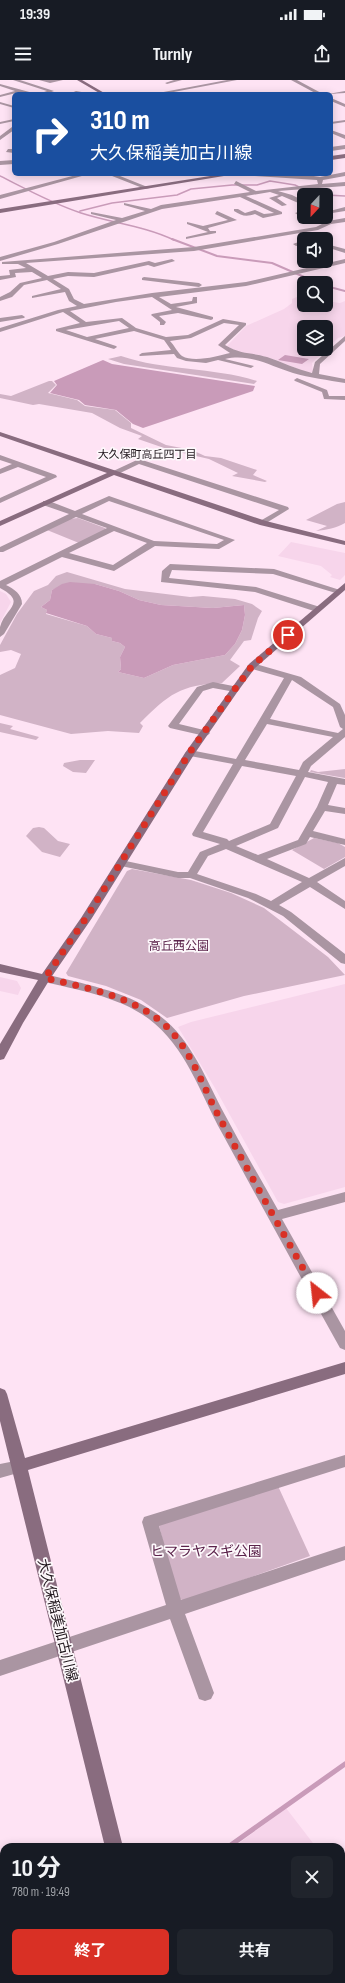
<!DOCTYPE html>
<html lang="ja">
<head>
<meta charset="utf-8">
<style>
	:root { --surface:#171b24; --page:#20242c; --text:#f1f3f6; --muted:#9ea1a6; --accent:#d93025 }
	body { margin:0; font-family:"Sofia Sans Condensed","Noto Sans JP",sans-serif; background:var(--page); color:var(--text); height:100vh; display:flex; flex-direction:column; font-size:15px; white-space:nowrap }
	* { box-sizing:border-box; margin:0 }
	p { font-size:13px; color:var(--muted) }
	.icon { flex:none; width:22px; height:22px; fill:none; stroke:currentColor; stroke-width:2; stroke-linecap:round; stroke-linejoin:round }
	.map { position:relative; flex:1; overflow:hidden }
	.sheet { position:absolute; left:0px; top:1763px; width:345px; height:140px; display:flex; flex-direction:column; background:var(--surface); border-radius:12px 12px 0 0; box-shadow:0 2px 10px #0003 }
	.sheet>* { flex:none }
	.top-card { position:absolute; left:12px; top:12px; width:321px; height:84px; border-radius:6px; box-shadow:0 2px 10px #0003; background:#1a4fa0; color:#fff; overflow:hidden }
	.needle { width:26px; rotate:202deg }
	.controls { position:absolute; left:297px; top:108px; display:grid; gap:8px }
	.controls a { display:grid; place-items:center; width:36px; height:36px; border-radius:6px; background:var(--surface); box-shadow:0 2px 10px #0003; font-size:20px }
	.pin { position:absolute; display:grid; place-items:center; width:34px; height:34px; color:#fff; margin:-17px; border:2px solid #fff; border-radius:50%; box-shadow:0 1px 4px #0007 }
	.me { position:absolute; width:44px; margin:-22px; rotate:331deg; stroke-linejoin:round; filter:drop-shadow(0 0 3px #0008) }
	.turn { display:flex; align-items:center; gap:14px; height:84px; padding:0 12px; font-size:18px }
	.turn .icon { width:52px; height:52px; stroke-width:2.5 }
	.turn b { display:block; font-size:28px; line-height:34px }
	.round { display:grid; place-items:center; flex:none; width:42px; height:42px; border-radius:6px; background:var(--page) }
	.head { display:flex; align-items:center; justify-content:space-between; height:68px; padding:0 12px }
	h1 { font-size:24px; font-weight:700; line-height:30px }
	.button { display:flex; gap:8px; margin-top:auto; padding:8px 12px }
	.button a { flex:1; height:46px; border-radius:6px; background:var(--accent); color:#fff; font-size:16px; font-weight:700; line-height:46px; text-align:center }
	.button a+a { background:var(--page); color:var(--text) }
	.status { display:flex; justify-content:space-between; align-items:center; height:28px; padding:0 20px; background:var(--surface); direction:ltr }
	.status svg { height:11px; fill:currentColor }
	header { display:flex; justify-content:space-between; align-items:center; height:52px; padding:0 12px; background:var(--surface); font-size:18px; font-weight:700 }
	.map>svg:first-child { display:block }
	.built { fill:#f7d5eb; fill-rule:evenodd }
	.green { fill:#d1b3c6; fill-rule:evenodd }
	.water { fill:#c99bb9 }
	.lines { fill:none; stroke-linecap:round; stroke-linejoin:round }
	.stream-far2 { stroke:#c99bb9; stroke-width:1.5 }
	.stream-far1 { stroke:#c99bb9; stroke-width:2 }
	.stream { stroke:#c99bb9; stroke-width:5 }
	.street { fill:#aa95a2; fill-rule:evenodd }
	.secondary { fill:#896c7f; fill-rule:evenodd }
	.route { stroke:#d93025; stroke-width:7; stroke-dasharray:0 12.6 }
	.labels { text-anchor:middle; stroke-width:3.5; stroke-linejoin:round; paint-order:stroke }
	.far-neighbourhood-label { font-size:11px; fill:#1f161c; stroke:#fdf8fb }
	.park-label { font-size:12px; fill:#5b234b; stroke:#fdf8fb }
	.near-park-label { font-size:14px; fill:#5b234b; stroke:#fdf8fb }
	.near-street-label { font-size:14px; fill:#1f161c; stroke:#fdf8fb }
</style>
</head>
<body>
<div class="status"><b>19:39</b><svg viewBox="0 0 49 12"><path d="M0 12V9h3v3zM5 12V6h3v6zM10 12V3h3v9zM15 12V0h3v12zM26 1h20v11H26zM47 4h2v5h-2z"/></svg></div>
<header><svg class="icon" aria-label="menu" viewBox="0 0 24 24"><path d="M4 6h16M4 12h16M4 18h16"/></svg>Turnly<svg class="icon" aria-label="share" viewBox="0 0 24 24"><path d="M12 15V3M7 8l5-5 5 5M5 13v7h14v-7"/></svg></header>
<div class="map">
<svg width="345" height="1903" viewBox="0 0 345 1903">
	<rect width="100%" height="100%" fill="#fee3f4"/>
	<path class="built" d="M297 217 304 218V225H326V221L340 223 345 221V256L338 258 312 283 313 292 308 293 273 279 240 273 227 266 246 246 284 229 292 223V219ZM304 247H326V269H304Z
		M291 462 345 473V495L340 500 330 497 332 495 321 486 278 476Z
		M0 511 6 514 11 522 0 543Z
		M0 897 17 901 21 908 18 915 0 911Z
		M345 904V1107L284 1124 278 1122 215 1008 178 947 191 942Z
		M286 1728 316 1767H234Z
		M345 1860V1903H281L286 1899H341V1862Z
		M42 1899H108L107 1903H35Z"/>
	<path class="green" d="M121 276C165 291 213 287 257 301L254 304 124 284 108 279Z
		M49 301H52L56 305 48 313 77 320 85 326 115 330 131 343V348L166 365 192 370 205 376 221 378 257 390 253 395 267 401 265 402 232 396 238 393 209 379 170 370 138 359 142 356 120 348 92 333 39 324 33 325 0 318V314L11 316Z
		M345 422V443C336 448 327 450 316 451L327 446 306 440 337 424Z
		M78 438 105 448 106 450 79 463 47 450 68 439Z
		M67 492 125 509 190 517 203 516 235 519 252 524 262 531 258 538 251 560 244 561 230 580 240 586 222 603C180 605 169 614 140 643L143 646 139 653 108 651 71 654 0 635V595L15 588 21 574 11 570 0 572V565L6 554 17 534 34 511 48 505 56 496ZM95 504 119 511 139 520 161 525 213 528 244 525 245 535 242 550 235 564 225 575 173 585 144 598 118 592 121 589 120 577 125 567 120 563 112 561V558L96 554 87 546 46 534 47 530 41 527 50 520 52 510 59 507Z
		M0 643 13 646 10 649 39 657 36 660 0 652Z
		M80 680H95L86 693 73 692 63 686 64 683Z
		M345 689V698L310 692 311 690 318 692Z
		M39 747 44 748 58 761 70 764 60 777 42 772 26 756 33 748Z
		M314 758 338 763 345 767V777L324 789 292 770Z
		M132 789 191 800 231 813 264 828 328 877 345 895 244 916 167 938 141 920 106 906 68 896 66 893 127 791Z
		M278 1406 310 1476 184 1521 176 1517 159 1445Z"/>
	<path class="water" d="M285 275 309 279 302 284 278 280Z
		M103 280 112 284 255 306 253 311 143 348 133 344 116 330 85 325 79 320 50 313 57 305 54 301Z
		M70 502 95 504 119 511 139 520 161 525 213 528 244 525 245 535 242 550 235 564 225 575 173 585 144 598 118 592 121 589 120 577 125 567 120 563 112 561V558L96 554 87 546 46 533 47 530 41 527 50 520 52 510 62 504Z"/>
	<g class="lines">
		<path class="stream-far2" d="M0 96C26 109 53 124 81 133 112 143 145 146 174 160
			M326 115 345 116
			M80 131 112 123 177 115 191 109 232 105H257L270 101 295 105 309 112 321 115"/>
		<path class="stream-far1" d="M172 159 217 176 272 183 318 203
			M326 206 345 211"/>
		<path class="stream" d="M228 1767 345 1684
			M26 1903 32 1899"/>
		<path class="street" d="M13 0H20L54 11 46 14H38L47 11Z
			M39 0H63L50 3Z
			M174 0H182L167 4 165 3Z
			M227 0H237L163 14H153Z
			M291 0H297L323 14H317Z
			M0 4 33 13V14L20 12 0 17V15L15 11 0 6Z
			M76 11 87 13V14H69Z
			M345 11V13L328 14Z
			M331 18 345 24V27L331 21Z
			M0 22 14 26V28L0 24Z
			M14 39V41L0 44V42Z
			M345 40V42L331 44V42Z
			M12 47H14V50L0 60V56Z
			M331 50 345 55V59L331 53Z
			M345 65V69L331 71V67Z
			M8 69H14V73L6 72Z
			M14 80V84L0 85V81Z
			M345 92V96L323 100 322 104 345 102V106L278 111 292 115 304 121 303 125 282 116 277 118 287 125 282 126 269 118 279 115 270 112 246 116 282 132V134L263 138 255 134C246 137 242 136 234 131V129H238L245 133 255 130 264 134 274 133 240 117 162 129 58 164 0 181V177L54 162 116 140 91 134V132L122 138 145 131 124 125V123L151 129 161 125 250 112 234 104 236 101 256 111 318 104 317 100 255 96 252 94H301L320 97Z
			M80 94H89L0 119V115Z
			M107 94H115L150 108 145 109Z
			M345 127V131L326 134V132Z
			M304 130V134L298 135 295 133Z
			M217 131 237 140 208 148 210 151H216V153L186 159V157L208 152 187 144V142L203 146 228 140 215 134Z
			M345 138V142L331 144 318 150 194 171 26 183 48 196 68 192 94 193 149 181 155 183 172 179 175 181 154 187 148 185 94 197 68 196 53 199 69 209 74 219 84 224 152 213 246 202 345 179V183L246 206 159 217 171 224 192 221 193 217H197V223L176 227 213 237V239L211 240 178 233 159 236 166 242 164 245H160V242L151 235 152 234 172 230 152 217 116 222 70 231 86 242 122 238 136 248 166 257 188 255 223 239 246 243V245L225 265C242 275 250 272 267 277 282 282 296 289 312 293L315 282 345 256V261L320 284 319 294 345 299V303C328 300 310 298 293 293 270 286 250 273 225 279L254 286 251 288 218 280 206 283 186 281 177 278 174 274 140 276 139 275 142 273 171 270 164 260 134 251 95 259 116 266 117 267 114 269 56 251V249L80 243 63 232 0 252V248L58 230 77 226 69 221 65 212 32 218V216L61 209 47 200 24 205 12 217 0 221V217L10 212 20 203 42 198 32 192 15 193 16 197 0 200V196L10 195 9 190 26 188 18 184H2V182L194 167 316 147 328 141ZM119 241 129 248 87 257 66 250ZM224 243 239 245 218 265 230 273C218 276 194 283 182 276 178 273 174 265 170 261L191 258Z
			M304 160V164L296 166 293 164Z
			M326 161 330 165 345 169V173L326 167Z
			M144 197 199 203 202 205 199 207 142 200V198Z
			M22 235 25 237 24 238 0 242V238Z
			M297 298 327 310 329 316H345V320L324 319 322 312 295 301 294 300Z
			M0 375 56 395 57 397 0 423V418L46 397 18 387 0 394V389L12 384 0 380Z
			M139 379 288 427 289 429 263 445H260V441L279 430 139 384 116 395 109 393Z
			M109 416 235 460 219 469 155 466 114 491 62 477 6 505C14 509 22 514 22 524L4 554 0 557C0 554 0 550 0 547 5 528 28 523 0 508V501L107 448 76 437 3 472H0V467L69 434 43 425V421H49L75 431ZM109 421 224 460 217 464 154 461 82 434ZM114 451 147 463 113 485 69 473Z
			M170 484 274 489 343 511 339 514 273 494 172 490 169 498 256 507 320 527 321 529 317 532 255 512 161 502 162 491Z
			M252 583 301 597 340 624 345 635V657L311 686 308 692 345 699V705L337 704 328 725 345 728V734L325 731 313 751 345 759V765L310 757 306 764 267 779 309 798 345 778V786L317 802 345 821V829L310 807 279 825 291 832 345 874V884L341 883 283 836 248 818 190 798H178L121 786 116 783 121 780 178 792H188L200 772 220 764 193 756 192 754 233 684 190 676 185 673 190 670 236 679 284 598 249 588 247 586ZM292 600 333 627 340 647 343 649 338 653 270 639ZM267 644 333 657 303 682 299 690 245 680ZM242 686 296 696 270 744 229 761 227 759 203 752ZM305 697 328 702 317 727 298 760 258 775 236 766 278 748ZM226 769 302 802 271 821 256 814 197 794 208 776Z
			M213 602 238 607 240 609 235 612 213 608 203 611 179 644 208 651 210 653 208 655 205 656 170 648 168 646 197 607Z
			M45 894C82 904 124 910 156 933 191 957 205 998 225 1035 242 1067 260 1098 278 1130L345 1112V1122L282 1139 345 1251V1270L340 1268C300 1196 261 1125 222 1053 200 1013 186 967 149 939 118 916 77 910 41 901L39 898 41 895Z
			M345 1375V1387L159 1446 181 1520 345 1466V1480L185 1534 214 1613 211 1619 205 1621 199 1619 170 1539 0 1596V1580L166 1525 142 1442 144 1437Z
			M20 1380 25 1381 28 1386 25 1391 0 1398V1384Z"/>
		<path class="secondary" d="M77 0H82L106 14H101Z
			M345 74V78L331 80V76Z
			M223 94H236L0 133V129Z
			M0 352 266 441 345 461V465L260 445 114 395 0 446V441L107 393 0 356Z
			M345 503V510L255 588 238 611 195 673 92 838 50 899 23 943 4 979 0 980V964L38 900 0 892V884L42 894 81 838 185 673 249 584Z
			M345 1282V1294L28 1390 123 1767H105L0 1341V1308L5 1310 7 1314 25 1378Z
			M345 1819V1839L341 1840V1820Z
			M135 1899H155L156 1903H136Z
			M216 1899H240L238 1903H214Z"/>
	</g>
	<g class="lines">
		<path class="route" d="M288 555 252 586 235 609 190 672 86 838 45 898C87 908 132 916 165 945 190 968 202 1004 217 1033 249 1093 283 1153 317 1213"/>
	</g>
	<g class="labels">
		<g class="far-neighbourhood-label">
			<text x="147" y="378">大久保町高丘四丁目</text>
		</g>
		<g class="park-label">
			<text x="179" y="870">高丘西公園</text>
		</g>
		<g class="near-park-label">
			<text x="206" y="1476">ヒマラヤスギ公園</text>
		</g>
		<g class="near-street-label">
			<text transform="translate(58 1540) rotate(76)" y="5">大久保稲美加古川線</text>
		</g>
	</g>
</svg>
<div class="controls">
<a><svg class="needle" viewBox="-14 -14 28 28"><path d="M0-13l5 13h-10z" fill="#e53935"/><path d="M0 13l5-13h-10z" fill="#9ea1a6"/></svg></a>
<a><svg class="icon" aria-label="sound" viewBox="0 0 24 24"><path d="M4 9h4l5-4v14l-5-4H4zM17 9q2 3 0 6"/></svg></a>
<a><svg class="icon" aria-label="search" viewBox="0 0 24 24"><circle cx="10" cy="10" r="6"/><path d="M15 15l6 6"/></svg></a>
<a><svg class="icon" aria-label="layers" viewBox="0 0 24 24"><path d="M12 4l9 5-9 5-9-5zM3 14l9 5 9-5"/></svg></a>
</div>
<div class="pin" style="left:288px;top:555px;background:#d93025"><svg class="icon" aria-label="arrive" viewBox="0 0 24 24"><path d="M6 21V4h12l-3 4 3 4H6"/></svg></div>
<svg class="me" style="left:317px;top:1213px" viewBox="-20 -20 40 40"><circle r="19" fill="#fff"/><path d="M0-13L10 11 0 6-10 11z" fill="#d93025"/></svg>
<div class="top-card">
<div class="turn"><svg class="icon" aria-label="right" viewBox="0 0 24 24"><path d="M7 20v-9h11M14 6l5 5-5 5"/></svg><div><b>310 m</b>大久保稲美加古川線</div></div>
</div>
<section class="sheet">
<div class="head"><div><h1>10 分</h1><p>780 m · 19:49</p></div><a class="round"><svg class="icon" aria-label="close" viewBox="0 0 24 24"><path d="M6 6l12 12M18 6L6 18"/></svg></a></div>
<div class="button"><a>終了</a><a>共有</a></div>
</section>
</div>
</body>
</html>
